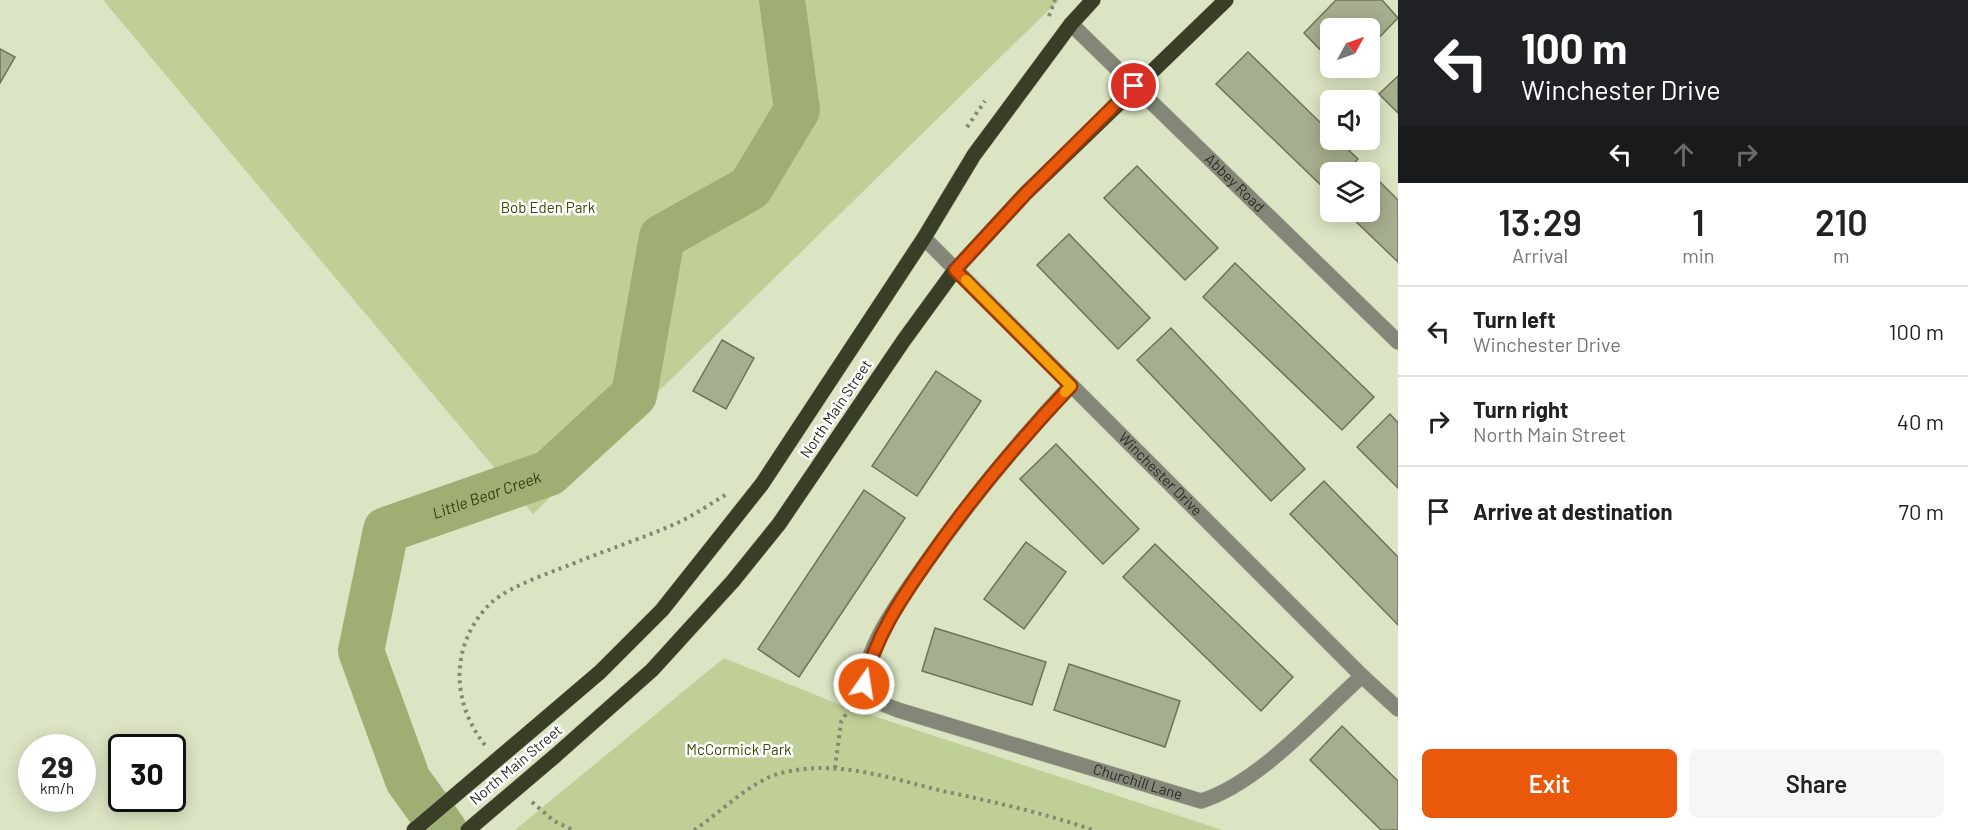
<!DOCTYPE html>
<html lang="en">
<head>
<meta charset="utf-8">
<style>
	:root { --surface:#fff; --page:#f6f6f6; --text:#222; --muted:#767676; --line:#e0e0e0; --accent:#ea580c }
	body { margin:0; font-family:Barlow,sans-serif; background:var(--page); color:var(--text); height:100vh; display:flex; flex-direction:column; font-size:22px; white-space:nowrap }
	* { box-sizing:border-box; margin:0 }
	p { font-size:20px; color:var(--muted) }
	.icon { flex:none; width:33px; height:33px; fill:none; stroke:currentColor; stroke-width:2; stroke-linecap:round; stroke-linejoin:round }
	.map { position:relative; flex:1; overflow:hidden }
	.drawer { display:flex; flex-direction:column; background:var(--surface); width:570px }
	.drawer>* { flex:none }
	.guide { background:#202124; color:#fff; overflow:hidden }
	.needle { width:39px; rotate:50deg }
	.fabs { position:absolute; left:1320px; top:18px; display:grid; gap:12px }
	.fabs a { display:grid; place-items:center; width:60px; height:60px; border-radius:9px; background:var(--surface); box-shadow:0 3px 15px #0003; font-size:30px }
	.speed { position:absolute; left:18px; top:734px; display:flex; gap:12px; font-size:30px; font-weight:700; text-align:center }
	.speed>* { display:grid; place-content:center; width:78px; height:78px; border-radius:50%; background:var(--surface); box-shadow:0 3px 15px #0003; line-height:1 }
	.speed small { font-size:15px; font-weight:400 }
	.speed .limit { border:3px solid #111; border-radius:9px; background:#fff; color:#111 }
	.pin { position:absolute; display:grid; place-items:center; width:51px; height:51px; color:#fff; margin:-26px; border:3px solid #fff; border-radius:50%; box-shadow:0 2px 6px #0007 }
	.me { position:absolute; width:66px; margin:-33px; rotate:13deg; stroke-linejoin:round; filter:drop-shadow(0 0 4px #0008) }
	.turn { display:flex; align-items:center; gap:21px; height:126px; padding:0 24px; font-size:27px }
	.turn .icon { width:78px; height:78px; stroke-width:2.5 }
	.turn b { display:block; font-size:42px; line-height:51px }
	.lanes { display:flex; align-items:center; height:57px; padding:0 24px; background:#0003; justify-content:center; gap:30px; direction:ltr }
	.lanes .off { opacity:.35 }
	.eta { display:flex; justify-content:space-evenly; align-items:center; height:102px; text-align:center }
	.eta b { font-size:36px; font-weight:600; line-height:42px }
	.cta { display:flex; gap:12px; margin-top:auto; padding:12px 24px }
	.cta a { flex:1; height:69px; border-radius:9px; background:var(--accent); color:#fff; font-size:24px; font-weight:600; line-height:69px; text-align:center }
	.cta a+a { background:var(--page); color:var(--text) }
	ul { padding:0; list-style:none }
	li { display:flex; align-items:center; gap:18px; height:90px; padding:0 24px; border-top:2px solid var(--line) }
	li div { flex:1 }
	li b { display:block; font-size:22px }
	li em { font-style:normal }
	main { display:flex; flex:1; min-height:0 }
	.map>svg:first-child { display:block }
	.green { fill:#c0cf95 }
	.lines { fill:none; stroke-linecap:round; stroke-linejoin:round }
	.river { stroke:#9faf73; stroke-width:46 }
	.building { fill:#a5ae8d; stroke:#6c7456; stroke-width:1.5 }
	.minor-casing { stroke:#b7c0a2; stroke-width:16 }
	.major-casing { stroke:#b7c0a2; stroke-width:16 }
	.path { stroke:#838972; stroke-width:4; stroke-dasharray:3 4.5; stroke-linecap:butt }
	.minor { stroke:#838779; stroke-width:15 }
	.major { stroke:#393f27; stroke-width:15 }
	.major-bridge-casing { stroke:#b7c0a2; stroke-width:16; stroke-linecap:butt }
	.major-bridge { stroke:#393f27; stroke-width:15 }
	.route-casing { stroke:#983908; stroke-width:15 }
	.route { stroke:#ea580c; stroke-width:10 }
	.slow { stroke:#f59e0b; stroke-width:10 }
	.labels { text-anchor:middle; stroke-width:5; stroke-linejoin:round; paint-order:stroke }
	.street-label { font-size:15px; fill:#292c20; stroke:#fff }
	.park-label { font-size:15px; fill:#3c4901; stroke:#fff }
	.water-label { font-size:16px; font-style:italic; fill:#333d0f; stroke:#fff }
</style>
</head>
<body>
<main>
<div class="map">
<svg width="1398" height="830" viewBox="0 0 1398 830">
	<rect width="100%" height="100%" fill="#dbe5c3"/>
	<path class="green" d="M103 0H1059L533 514Z
		M724 658 843 706 1222 830H515Z"/>
	<g class="lines">
		<path class="river" id="s1" d="M444 830 408 780 361 651 386 530 549 473 634 395 662 237 750 188 797 110 782 0"/>
	</g>
	<path class="building" d="M1336 0H1382L1398 18 1370 47V28H1330V60L1304 33Z
		M0 49 15 57 0 83Z
		M1248 52 1330 132V140H1338L1358 159 1345 172H1330V187L1327 191 1216 84Z
		M1398 76V113L1379 94Z
		M1137 166 1218 248 1185 280 1104 198Z
		M1375 177 1398 200V262L1346 212H1370V183Z
		M1069 234 1150 318 1118 349 1037 265Z
		M1235 263 1374 397 1342 430 1203 297Z
		M1171 328 1305 469 1271 501 1137 360Z
		M722 340 754 358 726 409 693 391Z
		M936 371 981 401 917 496 872 466Z
		M1390 414 1398 423V488L1357 447Z
		M1056 444 1139 529 1103 564 1020 479Z
		M1324 481 1398 557V625L1290 514Z
		M864 490 905 518 799 677 758 649Z
		M1026 542 1066 572 1024 629 984 599Z
		M1155 544 1293 677 1261 711 1123 577Z
		M935 628 1046 662 1032 705 922 671Z
		M1069 664 1180 701 1165 747 1054 710Z
		M1342 726 1398 781V830H1381L1310 760Z"/>
	<g class="lines">
		<g class="minor-casing">
			<g id="minor">
				<path id="s2" d="M1071 24 1398 342"/>
				<path id="s3" d="M924 238 1362 676 1398 709"/>
				<path id="s4" d="M1071 385C1014 446 963 509 916 577 897 605 865 648 865 683 865 700 886 705 898 710L1201 801C1259 783 1316 717 1362 676"/>
			</g>
		</g>
		<g class="major-casing">
			<path id="major" d="M532 730 600 672 662 610 762 484 924 238 974 155 1071 24 1093 0
				M555 756 652 670 733 581 779 524 904 340 955 270 1026 193 1226 0"/>
		</g>
		<path class="path" d="M1049 16 1055 0
			M967 127 985 101
			M485 745C450 701 450 642 492 602 511 585 558 570 582 560 613 548 645 537 675 524 693 516 710 504 727 494
			M835 768 841 722 853 703
			M532 802 554 821 573 830
			M694 830C720 813 752 780 781 773 837 759 889 778 943 791 994 802 1044 813 1093 830"/>
		<use href="#minor" class="minor"/>
		<use href="#major" class="major"/>
		<g class="major-bridge-casing">
			<path id="major-bridge" d="M414 830 532 730
				M468 830 555 756"/>
		</g>
		<use href="#major-bridge" class="major-bridge"/>
	</g>
	<g class="lines">
		<g class="route-casing">
			<path id="route" d="M864 684C875 638 899 602 926 563 970 499 1019 441 1071 386L955 270 1026 193 1134 86"/>
		</g>
		<use href="#route" class="route"/>
		<path class="slow" d="M966 280 1071 386 1065 392"/>
	</g>
	<g class="labels">
		<g class="street-label">
			<text dy="5" stroke="none"><textPath href="#s2" startOffset="228">Abbey Road</textPath></text>
			<text transform="translate(836 409) rotate(-56)" y="5">North Main Street</text>
			<text dy="5" stroke="none"><textPath href="#s3" startOffset="334">Winchester Drive</textPath></text>
			<text transform="translate(516 765) rotate(-40)" y="5">North Main Street</text>
			<text dy="5" stroke="none"><textPath href="#s4" startOffset="662">Churchill Lane</textPath></text>
		</g>
		<g class="park-label">
			<text x="548" y="213">Bob Eden Park</text>
			<text x="739" y="755">McCormick Park</text>
		</g>
		<g class="water-label">
			<text dy="6" stroke="none"><textPath href="#s1" startOffset="429">Little Bear Creek</textPath></text>
		</g>
	</g>
</svg>
<div class="fabs">
<a><svg class="needle" viewBox="-14 -14 28 28"><path d="M0-13l5 13h-10z" fill="#e53935"/><path d="M0 13l5-13h-10z" fill="#767676"/></svg></a>
<a><svg class="icon" aria-label="sound" viewBox="0 0 24 24"><path d="M4 9h4l5-4v14l-5-4H4zM17 9q2 3 0 6"/></svg></a>
<a><svg class="icon" aria-label="layers" viewBox="0 0 24 24"><path d="M12 4l9 5-9 5-9-5zM3 14l9 5 9-5"/></svg></a>
</div>
<div class="speed"><div>29<small>km/h</small></div><div class="limit">30</div></div>
<div class="pin" style="left:1134px;top:86px;background:#d93025"><svg class="icon" aria-label="arrive" viewBox="0 0 24 24"><path d="M6 21V4h12l-3 4 3 4H6"/></svg></div>
<svg class="me" style="left:864px;top:684px" viewBox="-20 -20 40 40"><circle r="17" fill="#ea580c" stroke="#fff" stroke-width="3"/><path d="M0-11L8 9 0 5-8 9z" fill="#fff"/></svg>
</div>
<section class="drawer">
<div class="guide">
<div class="turn"><svg class="icon" aria-label="left" viewBox="0 0 24 24"><path d="M17 20v-9H6M10 6l-5 5 5 5"/></svg><div><b>100 m</b>Winchester Drive</div></div>
<div class="lanes"><svg class="icon" aria-label="left" viewBox="0 0 24 24"><path d="M17 20v-9H6M10 6l-5 5 5 5"/></svg><svg class="icon off" aria-label="ahead" viewBox="0 0 24 24"><path d="M12 20V5M6 11l6-6 6 6"/></svg><svg class="icon off" aria-label="right" viewBox="0 0 24 24"><path d="M7 20v-9h11M14 6l5 5-5 5"/></svg></div>
</div>
<div class="eta">
<div><b>13:29</b><p>Arrival</p></div>
<div><b>1</b><p>min</p></div>
<div><b>210</b><p>m</p></div>
</div>
<ul>
<li><svg class="icon" aria-label="left" viewBox="0 0 24 24"><path d="M17 20v-9H6M10 6l-5 5 5 5"/></svg><div><b>Turn left</b><p>Winchester Drive</p></div><em>100 m</em></li>
<li><svg class="icon" aria-label="right" viewBox="0 0 24 24"><path d="M7 20v-9h11M14 6l5 5-5 5"/></svg><div><b>Turn right</b><p>North Main Street</p></div><em>40 m</em></li>
<li><svg class="icon" aria-label="arrive" viewBox="0 0 24 24"><path d="M6 21V4h12l-3 4 3 4H6"/></svg><div><b>Arrive at destination</b></div><em>70 m</em></li>
</ul>
<div class="cta"><a>Exit</a><a>Share</a></div>
</section>
</main>
</body>
</html>
